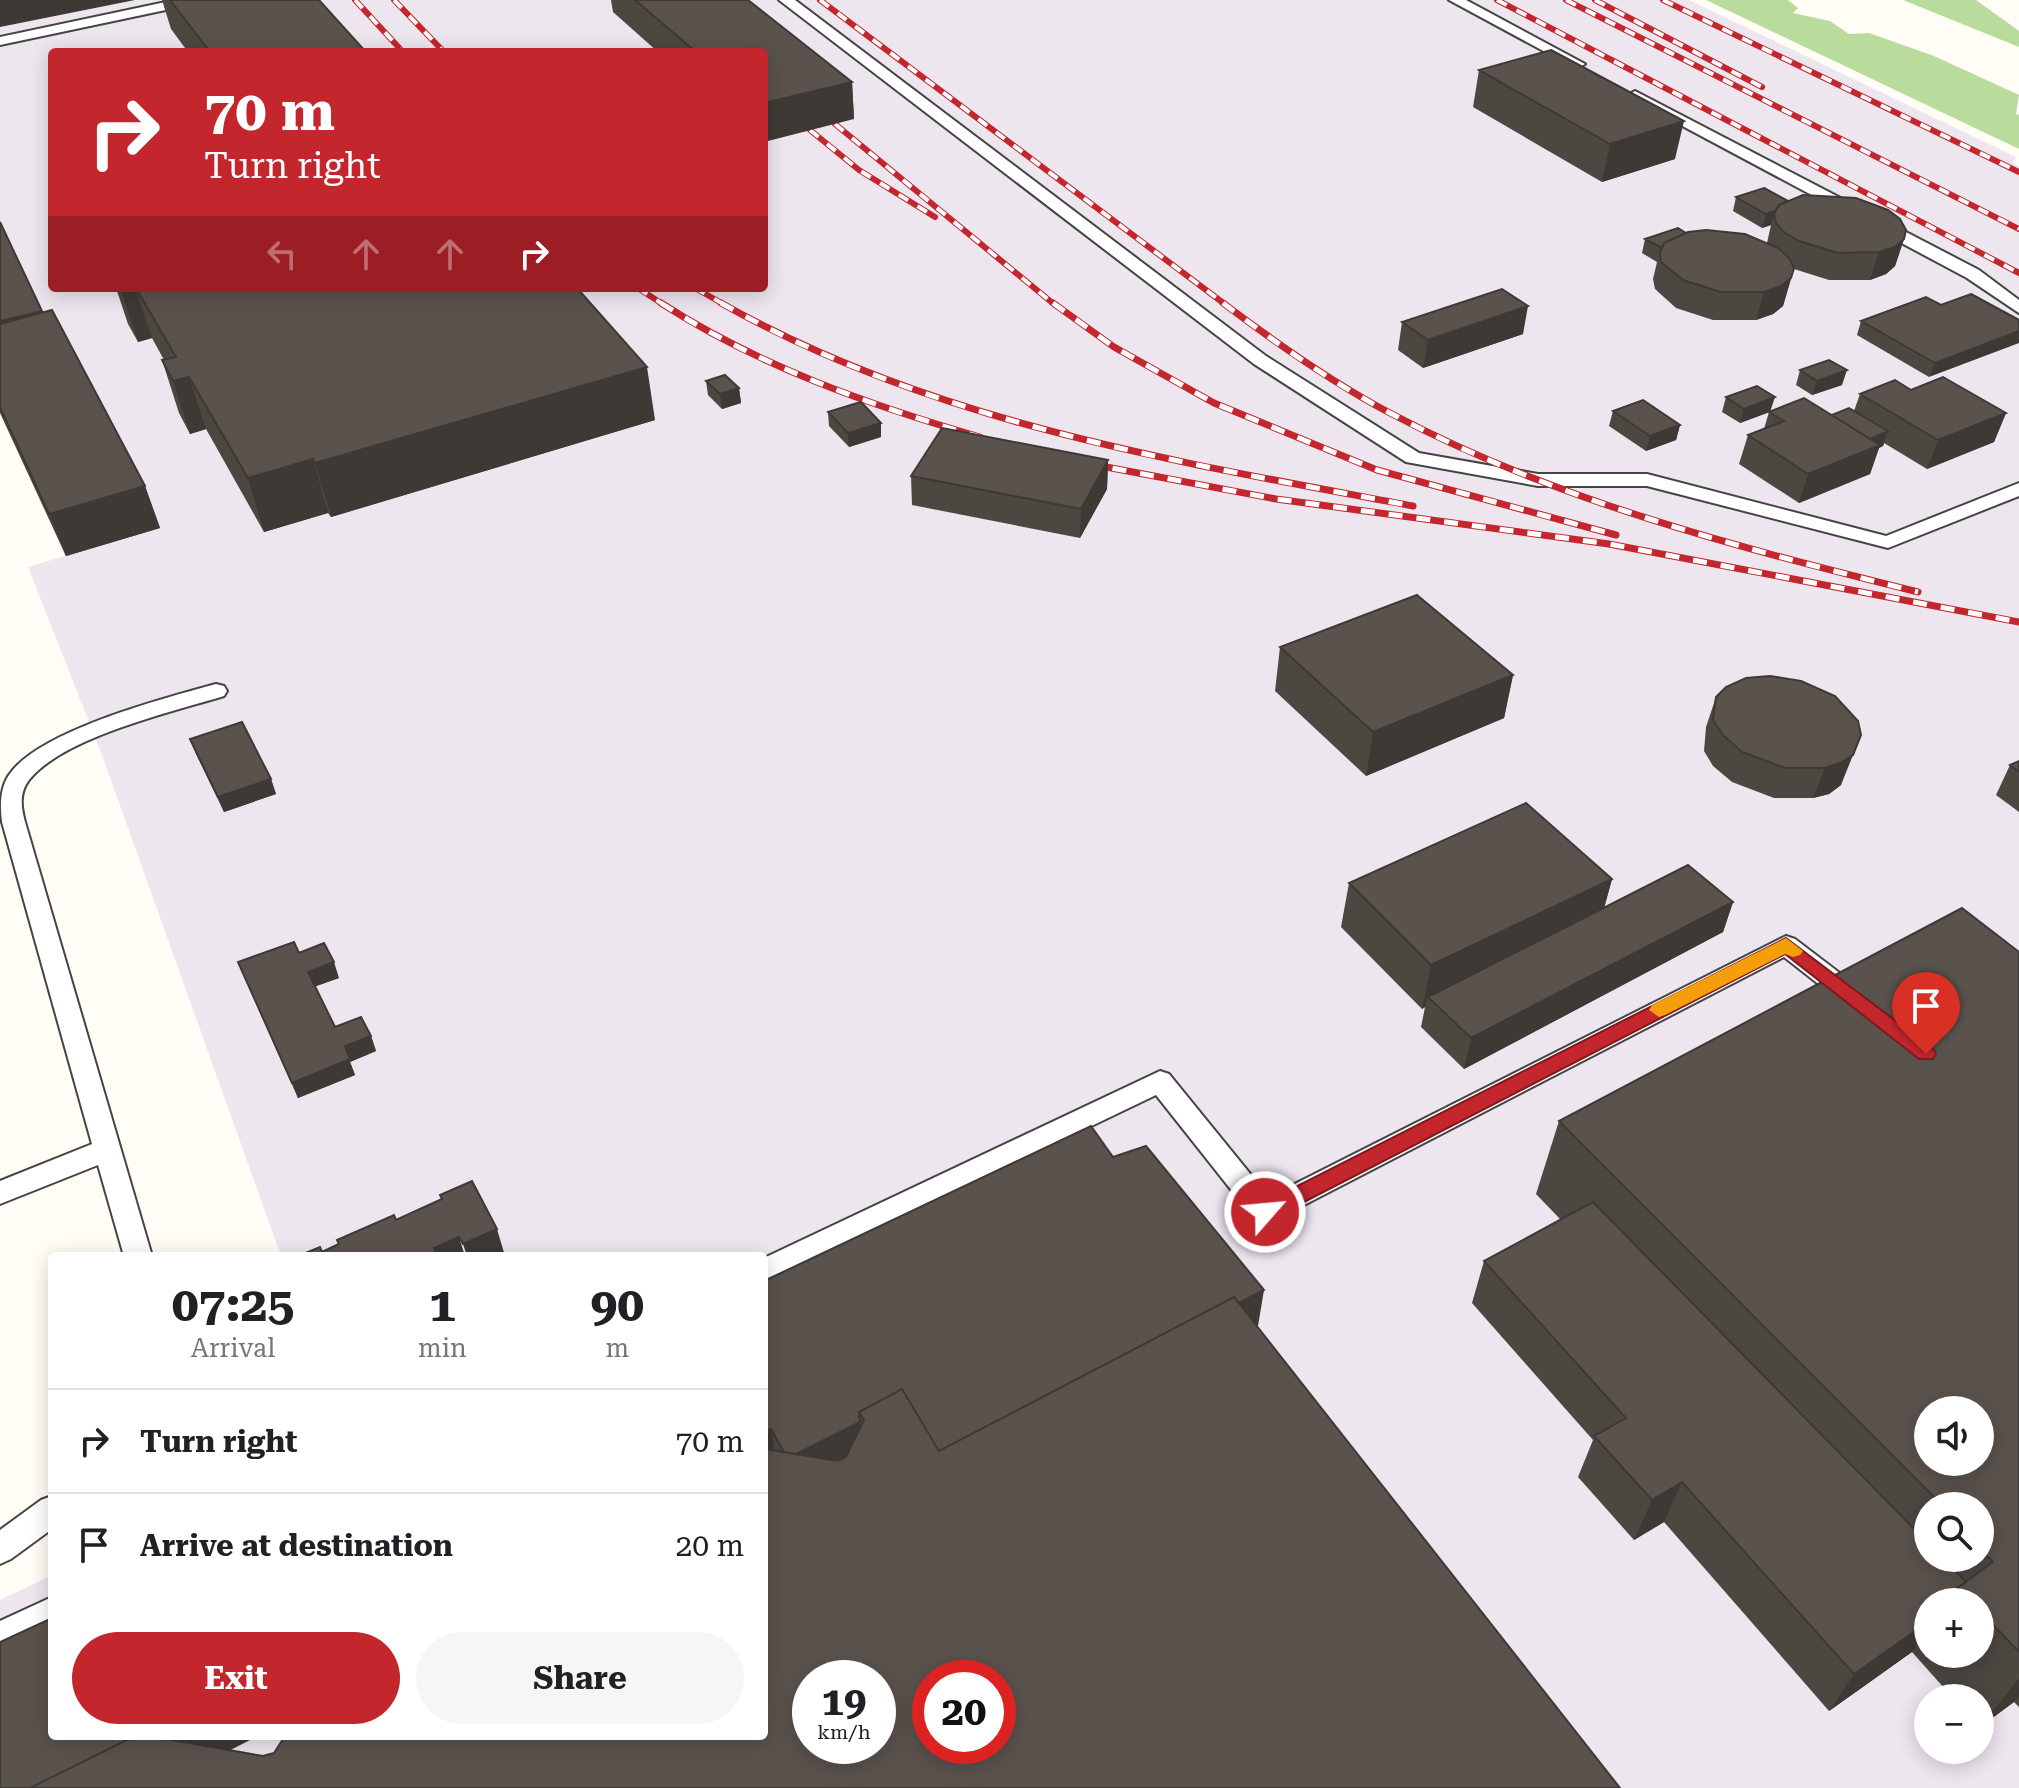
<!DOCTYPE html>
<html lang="en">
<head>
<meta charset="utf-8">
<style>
	:root { --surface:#fff; --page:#f6f6f6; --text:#202124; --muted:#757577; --line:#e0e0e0; --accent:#c4262e }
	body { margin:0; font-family:"Roboto Serif",serif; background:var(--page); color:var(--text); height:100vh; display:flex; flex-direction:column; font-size:30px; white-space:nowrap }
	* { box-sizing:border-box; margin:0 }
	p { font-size:26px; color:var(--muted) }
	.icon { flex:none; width:44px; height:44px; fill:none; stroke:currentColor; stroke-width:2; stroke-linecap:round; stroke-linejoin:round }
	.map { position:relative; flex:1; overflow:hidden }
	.sheet { position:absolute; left:48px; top:1252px; width:720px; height:488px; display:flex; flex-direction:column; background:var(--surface); border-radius:8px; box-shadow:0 4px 20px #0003 }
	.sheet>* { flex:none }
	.guide { position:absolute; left:48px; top:48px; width:720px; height:244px; border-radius:8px; box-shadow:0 4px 20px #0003; background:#c4262e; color:#fff; overflow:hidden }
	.buttons { position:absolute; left:1914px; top:1396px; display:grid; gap:16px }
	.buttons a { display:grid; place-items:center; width:80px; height:80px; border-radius:50%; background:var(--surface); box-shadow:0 4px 20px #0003; font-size:40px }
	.speed { position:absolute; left:792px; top:1660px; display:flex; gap:16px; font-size:40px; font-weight:700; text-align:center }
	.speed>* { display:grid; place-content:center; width:104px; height:104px; border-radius:50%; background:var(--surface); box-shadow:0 4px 20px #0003; line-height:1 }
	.speed small { font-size:20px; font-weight:400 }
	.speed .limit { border:12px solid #d22; background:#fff; color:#111 }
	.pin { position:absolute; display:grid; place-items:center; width:68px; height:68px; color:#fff; margin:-82px -34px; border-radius:50% 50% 50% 0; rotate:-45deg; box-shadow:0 0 8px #0007 }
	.pin .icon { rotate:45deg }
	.me { position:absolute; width:88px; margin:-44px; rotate:63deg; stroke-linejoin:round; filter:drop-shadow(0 0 6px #0008) }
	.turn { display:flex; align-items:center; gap:28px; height:168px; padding:0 24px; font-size:36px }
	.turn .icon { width:104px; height:104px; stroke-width:2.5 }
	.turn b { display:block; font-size:56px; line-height:68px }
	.lanes { display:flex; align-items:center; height:76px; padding:0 24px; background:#0003; justify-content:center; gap:40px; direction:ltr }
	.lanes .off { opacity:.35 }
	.eta { display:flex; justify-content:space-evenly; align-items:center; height:136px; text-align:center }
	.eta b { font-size:48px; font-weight:700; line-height:56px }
	.primary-button { display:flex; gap:16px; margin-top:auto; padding:16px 24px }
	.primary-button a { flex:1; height:92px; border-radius:48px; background:var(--accent); color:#fff; font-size:32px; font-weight:700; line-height:92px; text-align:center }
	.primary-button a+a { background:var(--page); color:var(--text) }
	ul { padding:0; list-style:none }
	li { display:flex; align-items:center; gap:24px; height:104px; padding:0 24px; border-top:2px solid var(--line) }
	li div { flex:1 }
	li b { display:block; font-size:30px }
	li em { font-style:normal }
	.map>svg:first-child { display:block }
	.industrial { fill:#eee6ef; fill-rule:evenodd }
	.forest { fill:#b9dc9c }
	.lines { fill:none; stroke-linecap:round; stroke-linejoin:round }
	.lane-casing { stroke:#444; stroke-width:4 }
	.lane { fill:#fff; fill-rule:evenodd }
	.rail-far1-casing { stroke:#c4262e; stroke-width:6 }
	.rail-casing { stroke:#c4262e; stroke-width:7 }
	.rail-far1 { stroke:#fff; stroke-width:4; stroke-dasharray:11; stroke-linecap:butt }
	.rail { stroke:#fff; stroke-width:5; stroke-dasharray:14; stroke-linecap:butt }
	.wall { fill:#4d4742; fill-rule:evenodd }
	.shaded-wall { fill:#3f3936 }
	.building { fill:#5a524d; stroke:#3f3936; stroke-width:2; fill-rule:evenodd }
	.route { fill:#c4262e; stroke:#7f191e; stroke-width:2 }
	.slow { fill:#f59e0b }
</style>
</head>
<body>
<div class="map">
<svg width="2019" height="1788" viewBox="0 0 2019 1788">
	<rect width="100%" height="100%" fill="#fffdf5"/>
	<path class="industrial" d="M0 0H1689L2016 157 2013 163 2019 166V1788H0V1600L52 1575V1736H764V1256H281L102 755 28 567 65 556 0 413ZM52 52H764V288H52ZM1928 1410H1980V1462H1928ZM1928 1506H1980V1558H1928ZM1928 1602H1980V1654H1928ZM810 1678H878V1746H810ZM930 1678H998V1746H930ZM1928 1698H1980V1750H1928Z"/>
	<path class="forest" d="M1706 0H1788L1798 8 1793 13 1830 21 1849 34 1869 33 1934 56 2019 95 2016 114 2019 115V149Z
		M1903 0H1976L2019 31V47Z"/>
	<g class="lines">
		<g class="lane-casing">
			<path id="lane" d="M175 0H201L194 4 0 45V37Z
				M779 0H795L1266 356 1419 453 1538 474H1647L1886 536 2019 483V496L1888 548 1647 486H1538L1406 462 1254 364Z
				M1449 0H1466L1585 64 1578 68 1573 67Z
				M1635 91 1979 270 2019 300V313L1967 278 1630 98 1628 95Z
				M216 684 224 686 227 691 224 696C172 712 63 737 29 780 19 793 21 807 25 822L152 1256H124L98 1165 0 1204V1181L92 1144 2 822C0 806 0 788 9 775 38 731 165 698 216 684Z
				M1786 936 1795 939 1862 990 1866 997 1862 1004 1853 1006 1844 1004 1784 957 1275 1220 1265 1223 1255 1220 1156 1095 764 1283V1258L1160 1071 1169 1074 1269 1197Z
				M52 1496V1529L11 1559 0 1564V1530L41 1500Z
				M52 1597V1630L0 1654V1621Z"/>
		</g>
		<use href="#lane" class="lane"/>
		<g class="rail-far1-casing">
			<path id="rail-far1" d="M355 0 403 52
				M394 0 444 52
				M820 0 1226 305
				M1497 0 2019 273
				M1566 0 2019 229
				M1595 0 1762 87
				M1663 0 2019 172
				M835 124 1055 305
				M810 130 859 170 935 217
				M638 288 664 305
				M695 288 725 305"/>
		</g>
		<g class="rail-casing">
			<path id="rail" d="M661 303C759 366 869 405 980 437
				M721 303C936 424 1174 461 1413 506
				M1053 303 1114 347 1214 403 1377 470 1616 535
				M1223 303C1276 343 1331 382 1390 413 1556 501 1737 547 1918 592
				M1085 463 1276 499 1609 544 2019 622"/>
		</g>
		<use href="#rail-far1" class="rail-far1"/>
		<use href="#rail" class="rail"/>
	</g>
	<path class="wall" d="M162 0H319L366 52H188L171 29Z
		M611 0H748L852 82 854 119 764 52H658L613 12Z
		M1479 70 1675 159 1602 182 1473 107Z
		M1736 197 1788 201 1904 239 1895 266 1886 274 1870 280H1829L1794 269 1783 306 1773 314 1756 320H1713L1676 308 1655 289 1653 279 1657 262 1642 253 1645 239 1686 233 1767 243 1771 225 1762 228 1733 211Z
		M0 222 43 313 145 486 160 528 66 556 0 413Z
		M116 288H577L655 420 331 517 328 513 264 532 206 429 190 434 179 413 162 360H164L152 338 138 342 128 324Z
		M1971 294 1929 377 1857 335 1861 321 1941 305Z
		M1402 322 1523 334 1423 368 1398 350Z
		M1800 370 1842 385 1812 395 1796 385Z
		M706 381 739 388 741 403 722 409 708 395Z
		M1911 390 2006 413 1994 442 1927 469 1884 443 1883 446 1879 448 1870 474 1799 503 1739 464 1748 435 1764 429 1769 412 1740 423 1722 412 1726 397 1770 411 1832 415 1854 411 1860 394Z
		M1613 411 1680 425 1676 440 1646 451 1609 426Z
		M828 412 881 437 849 447 829 426Z
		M1108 460 1107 489 1080 538 912 505 911 476Z
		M1280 647 1513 675 1504 718 1366 776 1275 691Z
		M1746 678 1841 785 1829 794 1813 798H1774L1732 782 1713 766 1704 751 1706 727 1716 697Z
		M190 739 271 779 276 794 224 812 196 754Z
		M2019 761V812L1996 795 2010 765Z
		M1612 879 1604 908 1733 902 1723 932 1464 1069 1421 1027 1425 1007 1422 1009 1341 927 1349 883Z
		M2019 952V1707L2014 1702 1980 1727V1698H1953L1912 1652 1829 1711 1664 1522 1634 1540 1578 1477 1593 1440 1472 1303 1484 1261 1560 1219 1536 1194 1559 1121ZM1928 1506H1980V1558H1928ZM1928 1602H1980V1654H1928Z
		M299 953 339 978 315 986 335 1027 371 1036 376 1051 350 1062 355 1075 298 1098 238 962Z
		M1113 1157 1258 1327 1620 1788H0L230 1750 263 1756 274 1753 764 1281Z"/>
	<path class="shaded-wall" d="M0 0H135L0 27Z
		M852 82 854 119 764 142V103Z
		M1684 121 1675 159 1602 182 1610 144Z
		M1794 205 1774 214 1771 225 1762 228 1766 214Z
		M1904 239 1895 266 1886 274 1870 280 1879 252Z
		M1791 278 1783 306 1773 314 1756 320 1764 292Z
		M129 288H135L152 338 138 342 121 290Z
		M1528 306 1523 334 1423 368 1428 340Z
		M42 311 57 351 0 366V321Z
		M2019 331V343L1929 377 1935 363Z
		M647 367 655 420 331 517 315 463Z
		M1847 370 1842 385 1812 395 1817 381Z
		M189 377 206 429 190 434 173 381Z
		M739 388 741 403 722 409 720 394Z
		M1775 397 1770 412 1740 423 1744 409Z
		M2006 413 1994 442 1927 469 1938 440Z
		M881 423V437L849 447 848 433Z
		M1680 425 1676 440 1646 451 1650 436Z
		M1888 431 1883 446 1879 448 1870 474 1799 503 1808 474 1858 444Z
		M313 459 328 513 264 532 248 478Z
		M1108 460 1107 489 1080 538 1081 509Z
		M145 486 160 528 66 556 49 514Z
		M1513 675 1504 718 1366 776 1373 732Z
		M1861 735 1841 785 1829 794 1813 798 1825 768Z
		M271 779 276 794 224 812 218 797Z
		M1612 879 1600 923 1428 997 1425 1007 1422 1009 1431 965Z
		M1733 902 1723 932 1464 1069 1471 1038Z
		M334 962 339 978 314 987 308 972Z
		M371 1036 376 1051 350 1062 355 1075 298 1098 292 1083 345 1046Z
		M497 1229 505 1256H467L463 1244Z
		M459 1237 465 1256H437L434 1248Z
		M1264 1290 1257 1332 939 1462Z
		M860 1422 864 1463 788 1458Z
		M771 1429 777 1469 764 1476V1432Z
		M1682 1482 1664 1522 1634 1540 1652 1500Z
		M1928 1622V1630L1912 1652 1829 1711 1854 1674Z
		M2019 1678V1697L2014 1702 1980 1727Z
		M162 1736H258L156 1788H59Z"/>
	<path class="building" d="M170 0H319L366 52H210Z
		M635 0H748L852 82 764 103V52H696Z
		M1551 50 1684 121 1610 144 1479 70Z
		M1764 188 1788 201 1779 205 1775 211 1766 214 1736 197Z
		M1803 195 1856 198 1888 210 1900 219 1906 230 1904 239 1895 247 1879 252 1838 253 1799 241 1784 232 1776 223 1774 214 1779 205Z
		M0 222 42 311 0 321Z
		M1678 228 1686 233 1664 243 1662 248 1645 239Z
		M1706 230 1745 234 1778 248 1789 258 1794 268 1791 278 1781 286 1764 292H1721L1683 280 1661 262 1660 252 1664 243 1688 232Z
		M136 288H577L647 367 315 463 313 459 248 478 189 377 173 381 162 360 176 357Z
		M1502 289 1528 306 1428 340 1402 322Z
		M1971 294 2019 320V331L1935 363 1861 321 1926 297 1941 305Z
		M52 310 145 486 49 514 0 407V324Z
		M1829 360 1847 370 1817 381 1800 370Z
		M725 375 739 388 720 394 706 381Z
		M1943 377 2006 413 1938 440 1860 394 1895 380 1911 390Z
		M1757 386 1775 397 1744 409 1726 397Z
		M1804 398 1880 445 1808 474 1748 435 1784 421 1769 412Z
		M1643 400 1680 425 1650 436 1613 411Z
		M861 402 881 423 848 433 828 412Z
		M1849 408 1888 431 1870 439 1832 415Z
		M942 428 1108 460 1081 509 911 476Z
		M1417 595 1513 675 1373 732 1280 647Z
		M1770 676 1801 681 1835 696 1858 721 1861 735 1853 755 1840 763 1825 768H1785L1742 752 1723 735 1713 720 1716 697 1726 687 1746 678Z
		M242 722 271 779 218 797 190 739Z
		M2019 761V772L2010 765Z
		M1526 803 1612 879 1431 965 1349 883Z
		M1688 865 1733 902 1471 1038 1428 997Z
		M1962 908 2019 952V1652L1980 1611V1602H1971L1957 1588 1993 1562 1980 1549V1506H1943L1559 1121ZM1928 1410H1980V1462H1928Z
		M294 942 299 953 324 943 334 962 308 972 335 1027 361 1017 371 1036 345 1046 350 1059 292 1083 238 962Z
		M1091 1126 1113 1157 1146 1146 1264 1290 1239 1303 1234 1297 939 1451 902 1389 859 1412 860 1422 796 1454 784 1452 771 1429 764 1432V1281Z
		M472 1181 497 1229 463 1244 459 1237 434 1248 438 1256H304L303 1254 320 1247 322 1252 339 1244 337 1240 394 1215 396 1220 442 1199 440 1195Z
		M1593 1202 1928 1543V1558H1943L1966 1582 1957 1588 1947 1602H1928V1622L1854 1674 1682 1482 1652 1500 1594 1436 1626 1418 1484 1261Z
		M1234 1297 1620 1788H30L135 1736H149L263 1756 274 1753 285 1736H764V1449L838 1461 846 1457 864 1420 859 1412 902 1389 939 1451ZM810 1678H878V1746H810ZM930 1678H998V1746H930Z
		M52 1618V1736H135L30 1788H0V1642Z"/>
	<path class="route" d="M1786 938 1933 1049 1936 1054 1933 1059H1919L1785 954 1273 1218 1265 1221 1258 1218 1255 1212 1258 1206Z"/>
	<path class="slow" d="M1786 938 1803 951 1800 955 1793 957 1785 954 1665 1015 1659 1017 1649 1010 1652 1005Z"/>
</svg>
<div class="buttons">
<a><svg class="icon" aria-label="sound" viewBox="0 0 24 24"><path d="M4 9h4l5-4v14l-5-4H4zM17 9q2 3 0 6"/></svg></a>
<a><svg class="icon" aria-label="search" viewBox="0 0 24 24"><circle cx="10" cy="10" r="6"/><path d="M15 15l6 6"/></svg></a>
<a>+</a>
<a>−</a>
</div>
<div class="speed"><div>19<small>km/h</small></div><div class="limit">20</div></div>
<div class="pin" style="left:1926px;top:1054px;background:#d93025"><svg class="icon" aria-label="arrive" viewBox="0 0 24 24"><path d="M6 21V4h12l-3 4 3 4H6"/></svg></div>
<svg class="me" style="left:1265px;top:1212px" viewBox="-20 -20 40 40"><circle r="17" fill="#c4262e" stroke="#fff" stroke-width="3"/><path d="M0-11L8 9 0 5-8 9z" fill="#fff"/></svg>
<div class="guide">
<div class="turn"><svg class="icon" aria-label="right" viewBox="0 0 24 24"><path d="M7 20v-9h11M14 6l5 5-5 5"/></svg><div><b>70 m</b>Turn right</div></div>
<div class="lanes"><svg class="icon off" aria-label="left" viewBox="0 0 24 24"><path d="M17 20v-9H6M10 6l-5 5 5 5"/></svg><svg class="icon off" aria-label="ahead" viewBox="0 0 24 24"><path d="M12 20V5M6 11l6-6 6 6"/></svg><svg class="icon off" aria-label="ahead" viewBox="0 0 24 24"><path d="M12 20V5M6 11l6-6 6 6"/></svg><svg class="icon" aria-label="right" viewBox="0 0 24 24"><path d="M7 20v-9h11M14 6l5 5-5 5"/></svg></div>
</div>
<section class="sheet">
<div class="eta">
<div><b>07:25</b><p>Arrival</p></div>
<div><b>1</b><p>min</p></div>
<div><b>90</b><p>m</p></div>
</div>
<ul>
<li><svg class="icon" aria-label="right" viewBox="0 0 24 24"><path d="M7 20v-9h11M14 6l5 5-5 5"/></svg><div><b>Turn right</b></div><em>70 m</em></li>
<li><svg class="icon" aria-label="arrive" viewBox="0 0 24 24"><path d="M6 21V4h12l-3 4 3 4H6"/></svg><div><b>Arrive at destination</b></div><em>20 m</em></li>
</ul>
<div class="primary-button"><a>Exit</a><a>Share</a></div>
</section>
</div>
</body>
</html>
